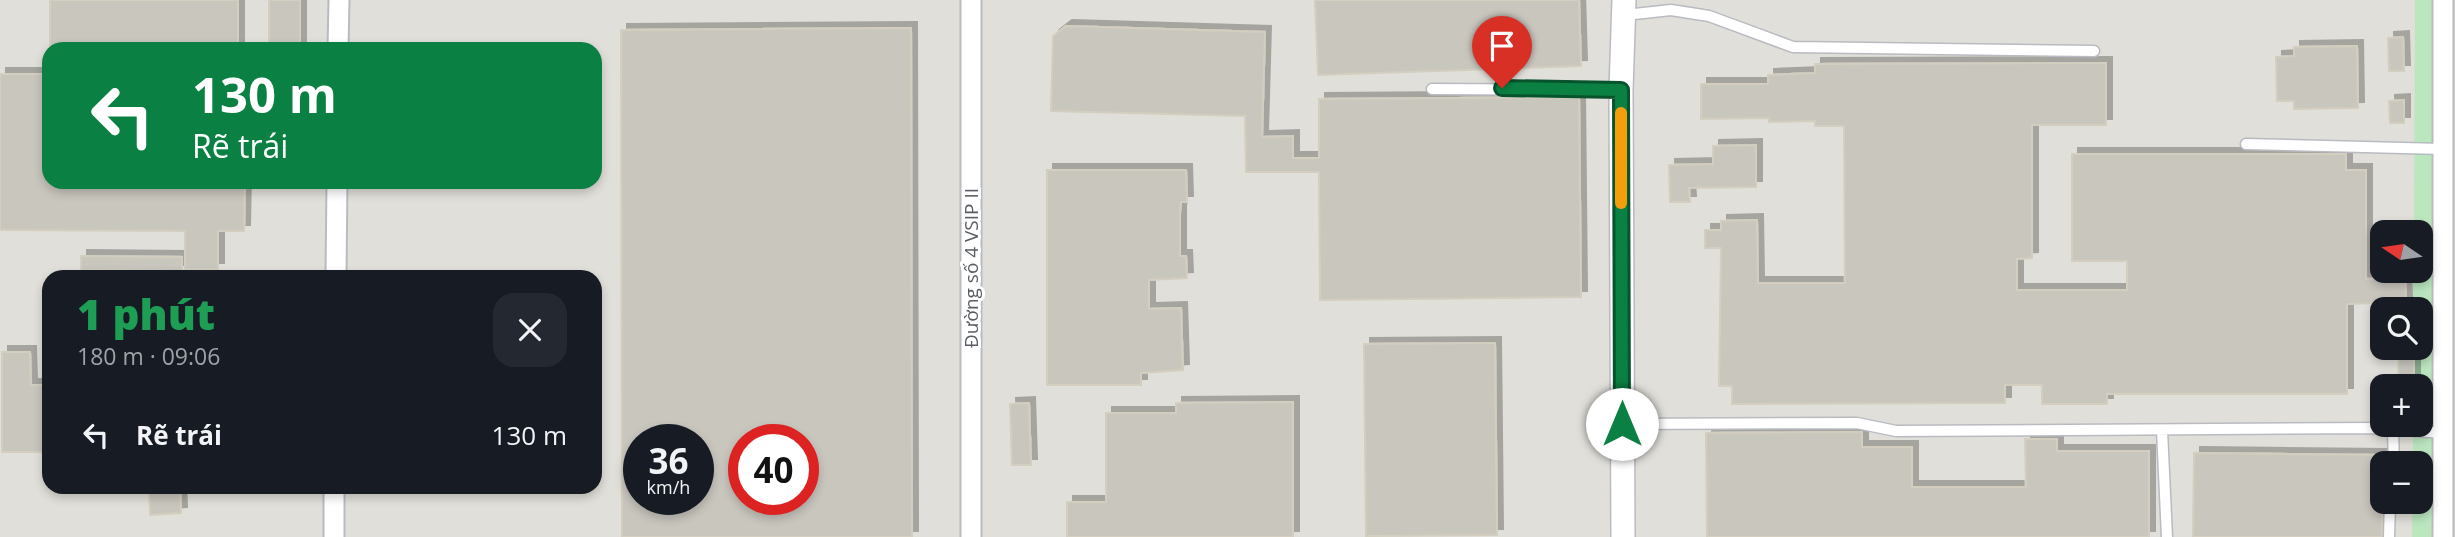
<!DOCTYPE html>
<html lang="vi">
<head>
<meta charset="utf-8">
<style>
	:root { --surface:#171b24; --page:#242831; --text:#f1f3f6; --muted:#9ea1a6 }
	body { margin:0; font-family:"Open Sans",sans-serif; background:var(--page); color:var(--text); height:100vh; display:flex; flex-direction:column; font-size:26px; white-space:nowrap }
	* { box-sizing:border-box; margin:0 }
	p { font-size:23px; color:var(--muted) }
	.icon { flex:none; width:38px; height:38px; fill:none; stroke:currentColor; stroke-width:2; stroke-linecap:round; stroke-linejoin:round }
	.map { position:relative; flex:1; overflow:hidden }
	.side { position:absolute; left:42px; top:270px; width:560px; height:224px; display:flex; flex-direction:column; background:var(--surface); border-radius:21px; box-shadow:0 4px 10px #0003 }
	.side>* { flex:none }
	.guide { position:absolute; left:42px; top:42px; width:560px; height:147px; border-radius:21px; box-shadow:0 4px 10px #0003; background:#0b8043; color:#fff; overflow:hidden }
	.needle { width:46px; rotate:283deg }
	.tools { position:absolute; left:2370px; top:220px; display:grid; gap:14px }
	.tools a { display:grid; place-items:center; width:63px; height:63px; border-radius:14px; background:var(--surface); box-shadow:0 4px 10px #0003; font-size:35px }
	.speed { position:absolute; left:623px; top:424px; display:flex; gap:14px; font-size:35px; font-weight:700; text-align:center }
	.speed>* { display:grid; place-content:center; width:91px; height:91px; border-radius:50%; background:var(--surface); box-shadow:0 4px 10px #0003; line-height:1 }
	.speed small { font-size:18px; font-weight:400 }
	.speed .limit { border:10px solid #d22; background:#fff; color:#111 }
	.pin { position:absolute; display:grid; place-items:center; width:60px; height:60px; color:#fff; margin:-72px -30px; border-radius:50% 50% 50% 0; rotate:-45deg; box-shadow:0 0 7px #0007 }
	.pin .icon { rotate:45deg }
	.me { position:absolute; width:77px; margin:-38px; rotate:0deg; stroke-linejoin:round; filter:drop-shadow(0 0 5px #0008) }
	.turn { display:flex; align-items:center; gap:24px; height:147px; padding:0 35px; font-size:32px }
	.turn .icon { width:91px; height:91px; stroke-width:2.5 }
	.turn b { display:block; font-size:49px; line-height:60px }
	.round { display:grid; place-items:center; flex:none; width:74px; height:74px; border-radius:21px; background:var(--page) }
	.head { display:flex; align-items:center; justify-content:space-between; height:119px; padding:0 35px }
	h1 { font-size:42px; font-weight:800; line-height:52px; color:#1e9e55 }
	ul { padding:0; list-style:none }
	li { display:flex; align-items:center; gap:21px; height:91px; padding:0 35px }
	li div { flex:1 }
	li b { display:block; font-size:26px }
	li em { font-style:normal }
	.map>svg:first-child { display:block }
	.industrial { fill:#e1dfd9; fill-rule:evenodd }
	.green { fill:#bbe7bf }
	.building { fill:#c9c6be; stroke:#d3cebf; stroke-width:2; fill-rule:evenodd; filter:url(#shadow) }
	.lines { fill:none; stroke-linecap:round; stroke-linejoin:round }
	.service-casing { stroke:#b9bbc1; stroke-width:13 }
	.minor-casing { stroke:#b9bbc1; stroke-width:23 }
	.tertiary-casing { stroke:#b9bbc1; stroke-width:26 }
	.service { stroke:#fff; stroke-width:10 }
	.minor { stroke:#fff; stroke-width:19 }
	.tertiary { stroke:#fff; stroke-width:23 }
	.route-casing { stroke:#07532c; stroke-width:18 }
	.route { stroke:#0b8043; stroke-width:12 }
	.slow { stroke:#f59e0b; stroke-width:12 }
	.labels { text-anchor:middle; stroke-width:6; stroke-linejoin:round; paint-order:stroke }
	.street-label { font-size:19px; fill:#5a5d63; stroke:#fff }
</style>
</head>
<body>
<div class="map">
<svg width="2455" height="537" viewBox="0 0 2455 537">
	<defs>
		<filter id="shadow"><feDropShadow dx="6" dy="-6" stdDeviation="0" flood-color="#0004"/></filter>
	</defs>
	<rect width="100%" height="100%" fill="#eeece1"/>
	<path class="industrial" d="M0 0H2455V537H0ZM49 49H595V182H49ZM2382 233H2420V271H2382ZM49 276H595V486H49ZM2382 310H2420V348H2382ZM2382 387H2420V425H2382ZM639 439H698V499H639ZM744 439H803V499H744ZM2382 464H2420V502H2382Z"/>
	<path class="green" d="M2415 0H2442L2439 537H2412V502H2420V464H2413V425H2420V387H2413V348H2420V310H2413V271H2420V233H2414Z"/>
	<path class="building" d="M50 0H238V49H50Z
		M269 0H300V49H269Z
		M1315 0H1579L1581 66 1318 75Z
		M1066 26 1265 32 1262 137 1293 136V158H1319V99L1579 97 1581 297 1320 300 1319 172H1246L1245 116 1051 111 1053 36Z
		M911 28 912 537H622L621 30ZM639 439H698V499H639ZM744 439H803V499H744Z
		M2403 37 2404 71H2389L2388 38Z
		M2357 46 2358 108 2294 109V101H2277L2276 57 2294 56V47Z
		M2106 63V125H2032V258L2017 259V290H2127V261H2072V154H2346V170H2366V279L2405 278 2406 302 2347 304V394H2107V404H2042V385H2005V403L1732 404V386H1719L1721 248H1705V230H1721V221L1757 220 1758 283H1845L1844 126H1815V121L1769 122V118L1701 119V84H1768V75L1815 73V64Z
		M0 74H49V182H245L244 231H218V269H185V231L0 230Z
		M2404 100V123H2390L2389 101Z
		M1756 145V187L1689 188 1690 202H1670L1669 165 1713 164V146Z
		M1047 170H1186L1187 202H1181L1180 213V256H1186L1187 278 1149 280V309L1181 308 1183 370 1141 373V385H1047Z
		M81 256 182 257V271L81 270Z
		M1495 343 1497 535 1366 536 1364 344Z
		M2414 349V386H2398L2399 350Z
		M2 352H30L31 385H49V452H2Z
		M1293 402V537H1067V502H1106V413H1176V403Z
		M1029 403 1031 465H1012L1010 404Z
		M1862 432V447H1912V487H2026L2025 439H2057V451H2149V537H1707L1706 433Z
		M2194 453 2382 455V537H2193Z
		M149 486H180L181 513 150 515Z"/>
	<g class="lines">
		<g class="service-casing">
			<path id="service" d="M1625 15 1671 10 1709 16 1793 47 2094 51
				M1432 89 1621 90
				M2246 144 2442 149
				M1622 424 1857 423 1896 431 2379 428 2442 433
				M2393 429 2394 464
				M2162 430 2167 537
				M2389 537 2390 502"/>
		</g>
		<g class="minor-casing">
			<path id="minor" d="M338 49 339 0
				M336 276 337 182
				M334 537V486
				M971 537V0
				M2443 537V0"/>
		</g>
		<g class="tertiary-casing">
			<path id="tertiary" d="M1623 537 1621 90 1624 0"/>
		</g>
		<use href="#service" class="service"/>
		<use href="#minor" class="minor"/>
		<use href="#tertiary" class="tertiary"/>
	</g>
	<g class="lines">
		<g class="route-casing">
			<path id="route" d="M1502 88 1621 90 1622 424"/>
		</g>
		<use href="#route" class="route"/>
		<path class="slow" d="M1621 113V203"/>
	</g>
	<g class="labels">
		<g class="street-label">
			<text transform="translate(971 268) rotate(-90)" y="7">Đường số 4 VSIP II</text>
		</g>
	</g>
</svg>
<div class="tools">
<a><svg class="needle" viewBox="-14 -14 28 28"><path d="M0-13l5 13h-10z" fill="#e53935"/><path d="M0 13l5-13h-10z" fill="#9ea1a6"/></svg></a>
<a><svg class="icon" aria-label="search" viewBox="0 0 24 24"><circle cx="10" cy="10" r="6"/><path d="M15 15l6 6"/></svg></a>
<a>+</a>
<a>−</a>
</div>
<div class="speed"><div>36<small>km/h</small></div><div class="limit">40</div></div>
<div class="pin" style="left:1502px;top:88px;background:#d93025"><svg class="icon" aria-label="arrive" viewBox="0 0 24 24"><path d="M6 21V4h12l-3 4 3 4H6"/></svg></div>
<svg class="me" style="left:1622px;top:424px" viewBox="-20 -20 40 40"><circle r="19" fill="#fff"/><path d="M0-13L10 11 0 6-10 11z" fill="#0b8043"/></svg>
<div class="guide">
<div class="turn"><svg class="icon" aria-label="left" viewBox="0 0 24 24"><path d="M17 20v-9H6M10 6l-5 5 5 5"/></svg><div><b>130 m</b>Rẽ trái</div></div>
</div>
<section class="side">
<div class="head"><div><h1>1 phút</h1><p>180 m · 09:06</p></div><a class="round"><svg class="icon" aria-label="close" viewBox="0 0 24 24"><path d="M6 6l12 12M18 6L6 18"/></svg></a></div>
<ul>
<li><svg class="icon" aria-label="left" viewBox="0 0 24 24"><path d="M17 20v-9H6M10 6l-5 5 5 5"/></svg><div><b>Rẽ trái</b></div><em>130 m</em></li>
</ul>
</section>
</div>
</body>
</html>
